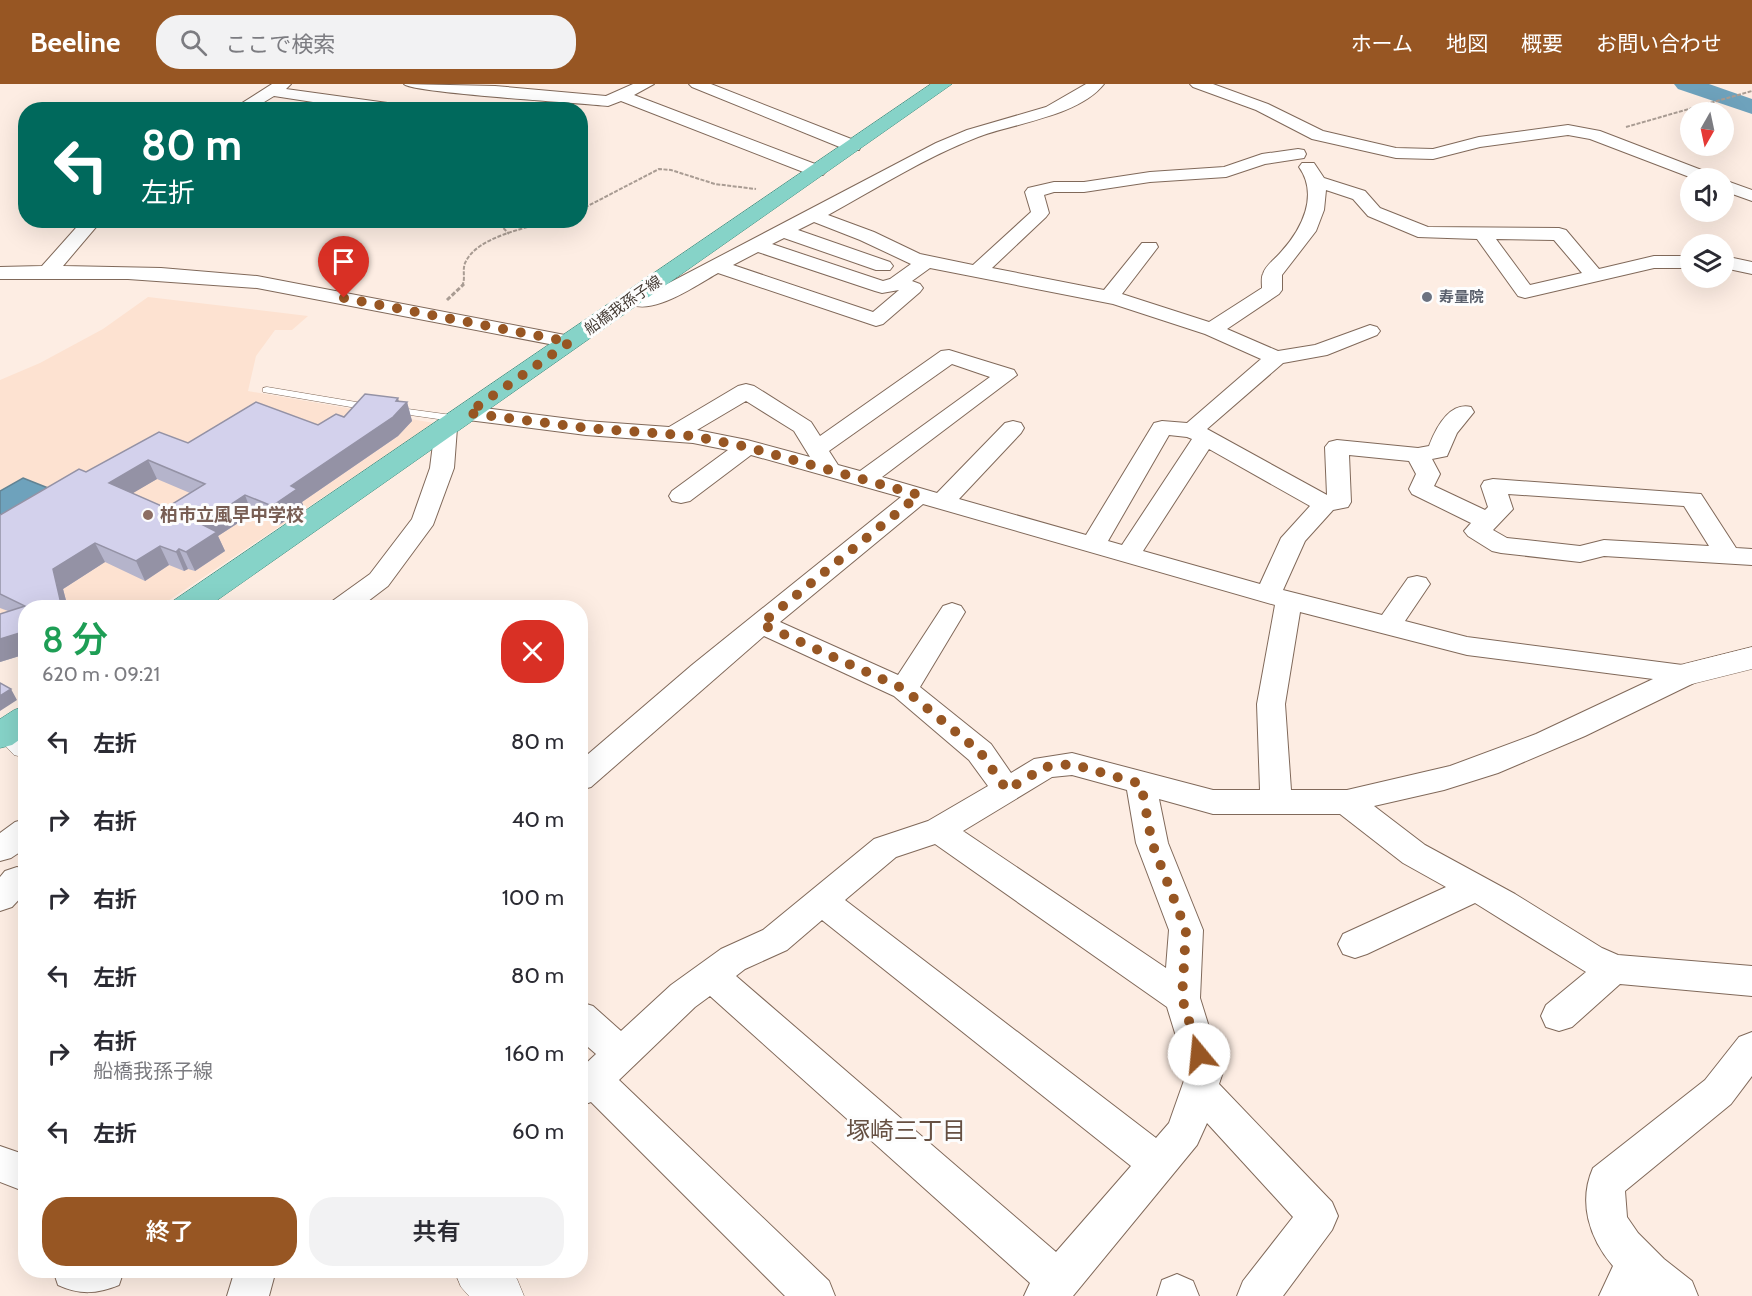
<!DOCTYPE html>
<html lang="ja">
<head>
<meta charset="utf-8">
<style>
	:root { --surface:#fff; --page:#f2f2f3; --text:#2b2b33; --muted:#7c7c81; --accent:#975623 }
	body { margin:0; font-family:Cabin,"Noto Sans JP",sans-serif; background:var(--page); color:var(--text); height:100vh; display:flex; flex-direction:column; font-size:22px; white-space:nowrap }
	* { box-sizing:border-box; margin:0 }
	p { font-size:20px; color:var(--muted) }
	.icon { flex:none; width:33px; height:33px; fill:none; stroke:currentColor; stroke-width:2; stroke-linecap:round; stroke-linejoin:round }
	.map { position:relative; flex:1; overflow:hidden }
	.drawer { position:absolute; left:18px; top:516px; width:570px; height:678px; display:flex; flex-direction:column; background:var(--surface); border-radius:24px; box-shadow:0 6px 24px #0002 }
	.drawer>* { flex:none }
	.hud { position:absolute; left:18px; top:18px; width:570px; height:126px; border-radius:24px; box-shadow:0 6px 24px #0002; background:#00695c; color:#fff; overflow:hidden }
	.needle { width:39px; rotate:189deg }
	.fabs { position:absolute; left:1680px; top:18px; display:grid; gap:12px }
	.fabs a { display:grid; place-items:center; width:54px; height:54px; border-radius:50%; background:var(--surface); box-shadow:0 6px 24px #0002; font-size:30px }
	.pin { position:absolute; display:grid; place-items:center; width:51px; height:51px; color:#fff; margin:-62px -26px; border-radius:50% 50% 50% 0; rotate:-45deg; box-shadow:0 0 6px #0007 }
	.pin .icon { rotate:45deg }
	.me { position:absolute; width:66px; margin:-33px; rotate:343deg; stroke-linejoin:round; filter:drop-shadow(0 0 4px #0008) }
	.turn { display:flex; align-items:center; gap:21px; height:126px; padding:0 24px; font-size:27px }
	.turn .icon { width:78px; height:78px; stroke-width:2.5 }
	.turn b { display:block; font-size:42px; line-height:51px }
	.round { display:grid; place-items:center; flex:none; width:63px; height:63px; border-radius:24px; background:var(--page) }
	.head { display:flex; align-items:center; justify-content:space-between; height:102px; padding:0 24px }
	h1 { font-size:36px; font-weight:600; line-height:45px; color:#1e9e55 }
	.primary-button { display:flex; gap:12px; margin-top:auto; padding:12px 24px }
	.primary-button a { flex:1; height:69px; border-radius:24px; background:var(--accent); color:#fff; font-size:24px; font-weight:600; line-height:69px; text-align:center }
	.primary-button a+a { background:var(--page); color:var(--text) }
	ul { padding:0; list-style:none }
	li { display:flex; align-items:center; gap:18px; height:78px; padding:0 24px }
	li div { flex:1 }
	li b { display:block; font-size:22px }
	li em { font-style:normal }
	header { display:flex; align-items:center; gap:36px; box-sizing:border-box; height:84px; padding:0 30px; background:var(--accent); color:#fff }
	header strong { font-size:28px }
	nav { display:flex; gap:33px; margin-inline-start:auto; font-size:21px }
	.search { width:420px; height:54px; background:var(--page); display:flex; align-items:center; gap:15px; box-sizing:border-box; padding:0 21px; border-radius:24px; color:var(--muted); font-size:22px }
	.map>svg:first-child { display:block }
	.built { fill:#fde2d1 }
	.water { fill:#6ea2bc; stroke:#628393; stroke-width:1.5 }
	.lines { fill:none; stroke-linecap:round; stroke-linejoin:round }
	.river { fill:#6ea2bc; fill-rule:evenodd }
	.lane-casing { stroke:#80695a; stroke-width:1 }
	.street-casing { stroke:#80695a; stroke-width:2 }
	.secondary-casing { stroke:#80695a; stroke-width:1 }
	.primary-casing { stroke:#3b8b7d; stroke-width:1 }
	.path-far1 { stroke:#a99c93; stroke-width:2; stroke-dasharray:4 1.5; stroke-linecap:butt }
	.path { stroke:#a99c93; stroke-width:3; stroke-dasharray:4.5 2; stroke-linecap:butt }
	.lane { fill:#fff; fill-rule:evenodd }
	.street { fill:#fff; fill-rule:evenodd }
	.secondary { fill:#fff; fill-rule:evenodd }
	.primary { fill:#86d3c8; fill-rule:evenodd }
	.wall { fill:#b5b4cb; fill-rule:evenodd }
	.shaded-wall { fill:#9492a5 }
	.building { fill:#d3d1ec; stroke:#9492a5; stroke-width:1.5; fill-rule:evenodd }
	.route { stroke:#975623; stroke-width:10; stroke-dasharray:0 18 }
	.worship-dot { fill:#6b7280; stroke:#fdfdfd; stroke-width:2 }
	.education-dot { fill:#8d6e63; stroke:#fdfdfd; stroke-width:2 }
	.labels { text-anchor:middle; stroke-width:6; stroke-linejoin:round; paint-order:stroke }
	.far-worship-label { font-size:15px; font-weight:bold; fill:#5b616d; stroke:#fdfdfd; text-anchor:start }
	.far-street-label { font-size:15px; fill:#453b34; stroke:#fdfdfd }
	.education-label { font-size:18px; font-weight:bold; fill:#785e54; stroke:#fdfdfd; text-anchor:start }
	.near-neighbourhood-label { font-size:24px; fill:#665042; stroke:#fdfdfd }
</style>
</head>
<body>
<header>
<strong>Beeline</strong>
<div class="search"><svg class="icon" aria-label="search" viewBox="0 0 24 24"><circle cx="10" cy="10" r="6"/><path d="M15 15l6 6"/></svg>ここで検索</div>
<nav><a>ホーム</a><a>地図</a><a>概要</a><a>お問い合わせ</a></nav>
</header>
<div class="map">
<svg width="1752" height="1212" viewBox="0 0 1752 1212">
	<rect width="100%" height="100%" fill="#fdede3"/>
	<path class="built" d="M148 213 308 232 292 246H275L256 272 248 307 434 339 159 523 26 524 0 549V296L40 279 103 245Z"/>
	<path class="water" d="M23 394 53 406 0 438V407Z"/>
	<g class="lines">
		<path class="river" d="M1674 0H1709L1752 15V30L1678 5Z"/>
		<g class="lane-casing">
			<path id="lane" d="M267 303 374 321 379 324 374 327 263 308V304Z
				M393 323 459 332 464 335 459 338 389 328V324Z"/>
		</g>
		<g class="street-casing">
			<path id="street" d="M272 0H291L286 5 402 21 410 26H365L274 12 251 26H231Z
				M404 0 495 2 606 12 633 0H654L634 11 823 83 826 87 823 91H811L621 17 608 22C582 19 412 9 404 0Z
				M689 0H711L859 58 861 62 859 66H847L692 3Z
				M1086 0H1104C1079 32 1015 39 978 53 926 73 877 104 828 131L874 148 920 170 973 181 1031 128 1025 108 1028 104 1054 98H1084L1150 88 1224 83 1262 70 1298 65 1304 66 1306 70 1304 74 1265 80 1226 93 1150 98 1084 108H1054L1044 111 1049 129 1046 133 992 184 1104 206 1142 159H1156L1158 163 1122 210 1209 238 1262 204C1262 200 1261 193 1263 190 1265 182 1276 174 1281 168 1302 145 1319 111 1299 83L1302 79H1314L1324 94 1365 107 1380 124 1428 143 1559 144 1566 146 1599 185 1654 172H1690V184H1654L1525 214 1518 212 1477 155 1418 153 1368 132 1353 115 1326 106 1324 126 1316 147 1282 191V206L1279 210 1227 245 1278 267 1315 261 1370 241 1377 243 1380 247 1377 251 1327 271 1283 279 1207 345 1327 411 1325 363 1329 358 1337 356 1418 364 1429 362C1436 344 1449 318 1471 323L1474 328 1457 349 1447 372 1432 375 1440 390 1434 402 1485 426 1488 423 1481 402 1484 397 1493 395 1701 410 1736 464 1752 465V481L1604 472 1580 478 1501 469 1492 467 1468 452 1464 447 1471 439 1412 410 1409 405 1416 390 1409 377 1349 371 1351 418 1348 423 1333 426 1305 457 1283 506 1382 531 1408 494 1417 492 1426 494 1430 500 1405 537 1467 553 1698 583 1702 590 1698 597 1585 652 1498 689 1444 706 1374 722 1425 761 1515 810 1602 864 1618 871 1752 882V912L1620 900 1572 943 1559 947 1546 943 1541 932 1546 921 1586 888 1475 819 1367 870 1355 874 1343 870 1338 860 1343 850 1446 803 1403 779 1340 730H1213L1159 715 1168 759 1203 846 1200 914 1223 988 1219 1000 1332 1118 1338 1132 1332 1146 1283 1212H1237L1243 1197 1293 1133 1207 1039 1197 1061 1073 1212H1024L1030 1199 710 912 695 923 619 996 829 1197 835 1212H785L591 1018 580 1022V985L596 970 580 956V918L593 922 621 947 671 901 721 865 763 846 874 755 928 737 988 702 969 676 894 612 764 552 591 703 580 706V677L692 581 901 413 751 371 690 417 681 419 672 417 669 412 672 407 728 366 693 359 586 351 468 336 460 334 457 329 460 324 468 322 586 337 669 343 738 302 746 300 754 302 811 338 820 352 941 267 949 266 1014 286 1017 291 882 393 937 409 1005 339 1013 337 1021 339 1024 344 1021 349 959 415 1086 451 1154 339 1162 337 1187 339 1261 275 1205 250 1113 220 930 184 912 197 920 200 923 204 920 208 883 240 876 242 718 189C698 200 642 240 624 214L627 210 634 208 646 211 936 59 967 46 1046 23ZM814 138 860 156 911 180 890 195 883 197 772 160 784 154 876 186H890L893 182 890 178 798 146ZM1496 155 1554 156 1582 189 1530 201ZM758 168 875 207 882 209 899 206 873 228 733 181ZM952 280 990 293 860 387 838 381 829 367ZM746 317 794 347 810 373 747 356 697 346ZM1169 351 1187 353 1192 355 1122 461 1108 457ZM1209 365 1310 422 1281 454 1260 500 1143 467ZM1508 410 1684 422 1709 462 1604 456 1580 462 1507 454 1493 446 1513 425ZM923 420 1275 521 1257 620 1260 706H1213L1072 669 1034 675 1011 689 991 660 920 603 965 528 961 522 952 519 943 522 898 591 780 538ZM1300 528 1467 571 1653 595 1536 650 1450 682 1347 706H1291L1285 620ZM1072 691 1127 706 1136 759 1169 846 1166 884 963 747 1052 693ZM935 760 1167 923 1187 988 1169 1039 1156 1054 845 816 896 773ZM822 836 1131 1082 1056 1168 736 892 745 885 787 866Z
				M1190 0H1213L1268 20 1323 47 1396 64 1433 65 1479 53 1568 41 1600 47 1712 90 1715 94H1692L1590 55 1568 51 1480 63 1433 75 1396 74 1312 55 1256 26 1193 3Z
				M1724 96 1752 106V117L1724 107Z
				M83 136H102L63 182 161 184 257 192 570 252 577 254 580 258 577 262 570 264 257 204 128 195H0V183L42 182Z
				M1724 172 1752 178V190L1724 184Z
				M446 337 454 339 457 344 454 384 433 441 388 502 359 524H327L331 518 370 490 412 435 430 384 435 344 438 339Z
				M26 735V764L11 774 0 777V749L15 738Z
				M17 783 26 786V808L12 823 0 827V793L5 787Z
				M1752 948V992L1731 1020 1625 1107 1627 1133 1638 1149 1664 1175 1692 1197 1698 1212H1599L1613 1182C1589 1154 1578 1118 1593 1084L1705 996 1739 953Z
				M0 1062 26 1071V1108L0 1098Z
				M53 1186H124L119 1201C97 1210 80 1211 58 1201Z
				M235 1186H276L269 1212H227Z
				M1177 1190 1193 1197 1199 1212H1157L1162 1196Z"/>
		</g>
		<g class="secondary-casing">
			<path id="secondary" d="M1752 563V585L1688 601 1676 598 1672 590 1676 582Z
				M10 633 22 636 26 640V674L14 671 0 656V636Z
				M454 1186H510L517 1195 524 1212H469L461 1203Z"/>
		</g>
		<g class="primary-casing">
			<path id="primary" d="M931 0H952L206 524H169L173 517Z
				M26 622V651L12 661 0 664V635L14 626Z"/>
		</g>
		<path class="path-far1" d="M1626 43 1752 7
			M580 126 659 85 671 86 715 100 756 105
			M496 136 509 150
			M462 202C466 195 462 187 465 179 477 152 526 145 551 136"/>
		<path class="path" d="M447 216 464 200"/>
		<use href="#lane" class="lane"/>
		<use href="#street" class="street"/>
		<use href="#secondary" class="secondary"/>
		<use href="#primary" class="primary"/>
	</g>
	<path class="wall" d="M407 318 412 337 398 352 302 418 304 424 279 441 252 430 218 452 225 467 195 487 188 485 184 487 169 481 145 497 105 478 63 505 68 524H26V570L0 578 8 527 0 524V431L86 388 188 359 318 341 344 333ZM157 395 190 409 166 424 132 409Z"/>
	<path class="shaded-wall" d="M398 314 401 325 407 318 412 337 398 352 302 418 304 424 279 441 272 422 291 402Z
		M148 376 157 395 118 418 109 399Z
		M245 411 252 430 218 452 225 467 195 487 186 468 201 440Z
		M95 459 105 478 63 505 68 524H62L53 485Z
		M160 462 169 481 145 497 136 477Z
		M179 465 188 485 184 487 176 468Z
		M26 547V570L0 578V555Z
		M11 605 17 616 0 627V612Z"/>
	<path class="building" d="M365 310 398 314 396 317 407 318 393 333 291 402 297 405 272 422 245 411 201 440 217 448 186 468 179 465 176 468 160 462 136 477 95 459 53 485 62 524H26V547L0 555V530L25 522 0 510V431L79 385 86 388 159 348 188 359 256 318 318 341 336 330 344 333ZM148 376 205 400 166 424 109 399Z
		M0 599 11 605 0 612Z"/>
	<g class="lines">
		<path class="route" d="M344 214 570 258 468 329 586 344 693 352 747 363 919 411 761 540 904 605 980 668 1007 706 1045 683 1072 680 1141 700 1152 759 1186 846 1182 914 1199 970"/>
	</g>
	<circle class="worship-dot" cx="1427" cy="213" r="6"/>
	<circle class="education-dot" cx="148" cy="431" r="6"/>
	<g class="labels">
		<g class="far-worship-label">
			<text x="1439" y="218">寿量院</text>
		</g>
		<g class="far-street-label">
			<text transform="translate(623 221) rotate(-35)" y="5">船橋我孫子線</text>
		</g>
		<g class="education-label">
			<text x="160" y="437">柏市立風早中学校</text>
		</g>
		<g class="near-neighbourhood-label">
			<text x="906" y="1055">塚崎三丁目</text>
		</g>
	</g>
</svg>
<div class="fabs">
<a><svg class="needle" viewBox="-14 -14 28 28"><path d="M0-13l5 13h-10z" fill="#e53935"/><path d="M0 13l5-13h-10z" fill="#7c7c81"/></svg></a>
<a><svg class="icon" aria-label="sound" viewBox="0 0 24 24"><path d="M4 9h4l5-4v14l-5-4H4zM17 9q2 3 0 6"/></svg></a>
<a><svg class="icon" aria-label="layers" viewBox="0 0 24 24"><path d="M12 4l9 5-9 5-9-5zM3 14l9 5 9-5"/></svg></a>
</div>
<div class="pin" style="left:344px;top:214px;background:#d93025"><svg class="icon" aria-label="arrive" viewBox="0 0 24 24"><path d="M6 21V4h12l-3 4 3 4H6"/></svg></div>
<svg class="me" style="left:1199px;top:970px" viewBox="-20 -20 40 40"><circle r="19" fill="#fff"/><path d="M0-13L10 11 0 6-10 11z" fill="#975623"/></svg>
<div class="hud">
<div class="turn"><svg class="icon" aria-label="left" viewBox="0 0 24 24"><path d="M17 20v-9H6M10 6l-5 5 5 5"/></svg><div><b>80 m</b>左折</div></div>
</div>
<section class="drawer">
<div class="head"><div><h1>8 分</h1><p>620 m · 09:21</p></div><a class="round" style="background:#d93025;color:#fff"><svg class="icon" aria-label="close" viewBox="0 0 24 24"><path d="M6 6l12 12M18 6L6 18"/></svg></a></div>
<ul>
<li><svg class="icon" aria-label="left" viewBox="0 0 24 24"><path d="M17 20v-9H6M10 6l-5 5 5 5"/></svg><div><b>左折</b></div><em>80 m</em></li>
<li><svg class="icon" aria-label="right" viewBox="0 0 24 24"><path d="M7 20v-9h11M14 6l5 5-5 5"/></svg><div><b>右折</b></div><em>40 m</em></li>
<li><svg class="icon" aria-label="right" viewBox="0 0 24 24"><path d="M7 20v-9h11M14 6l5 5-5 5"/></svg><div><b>右折</b></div><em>100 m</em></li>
<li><svg class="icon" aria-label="left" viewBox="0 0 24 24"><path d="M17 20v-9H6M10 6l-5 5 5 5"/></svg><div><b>左折</b></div><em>80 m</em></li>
<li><svg class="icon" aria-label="right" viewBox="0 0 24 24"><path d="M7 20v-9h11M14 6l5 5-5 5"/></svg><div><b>右折</b><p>船橋我孫子線</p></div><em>160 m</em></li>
<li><svg class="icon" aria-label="left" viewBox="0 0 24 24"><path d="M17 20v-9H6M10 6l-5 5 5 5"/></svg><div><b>左折</b></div><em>60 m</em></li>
</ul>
<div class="primary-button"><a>終了</a><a>共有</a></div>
</section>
</div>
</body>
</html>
